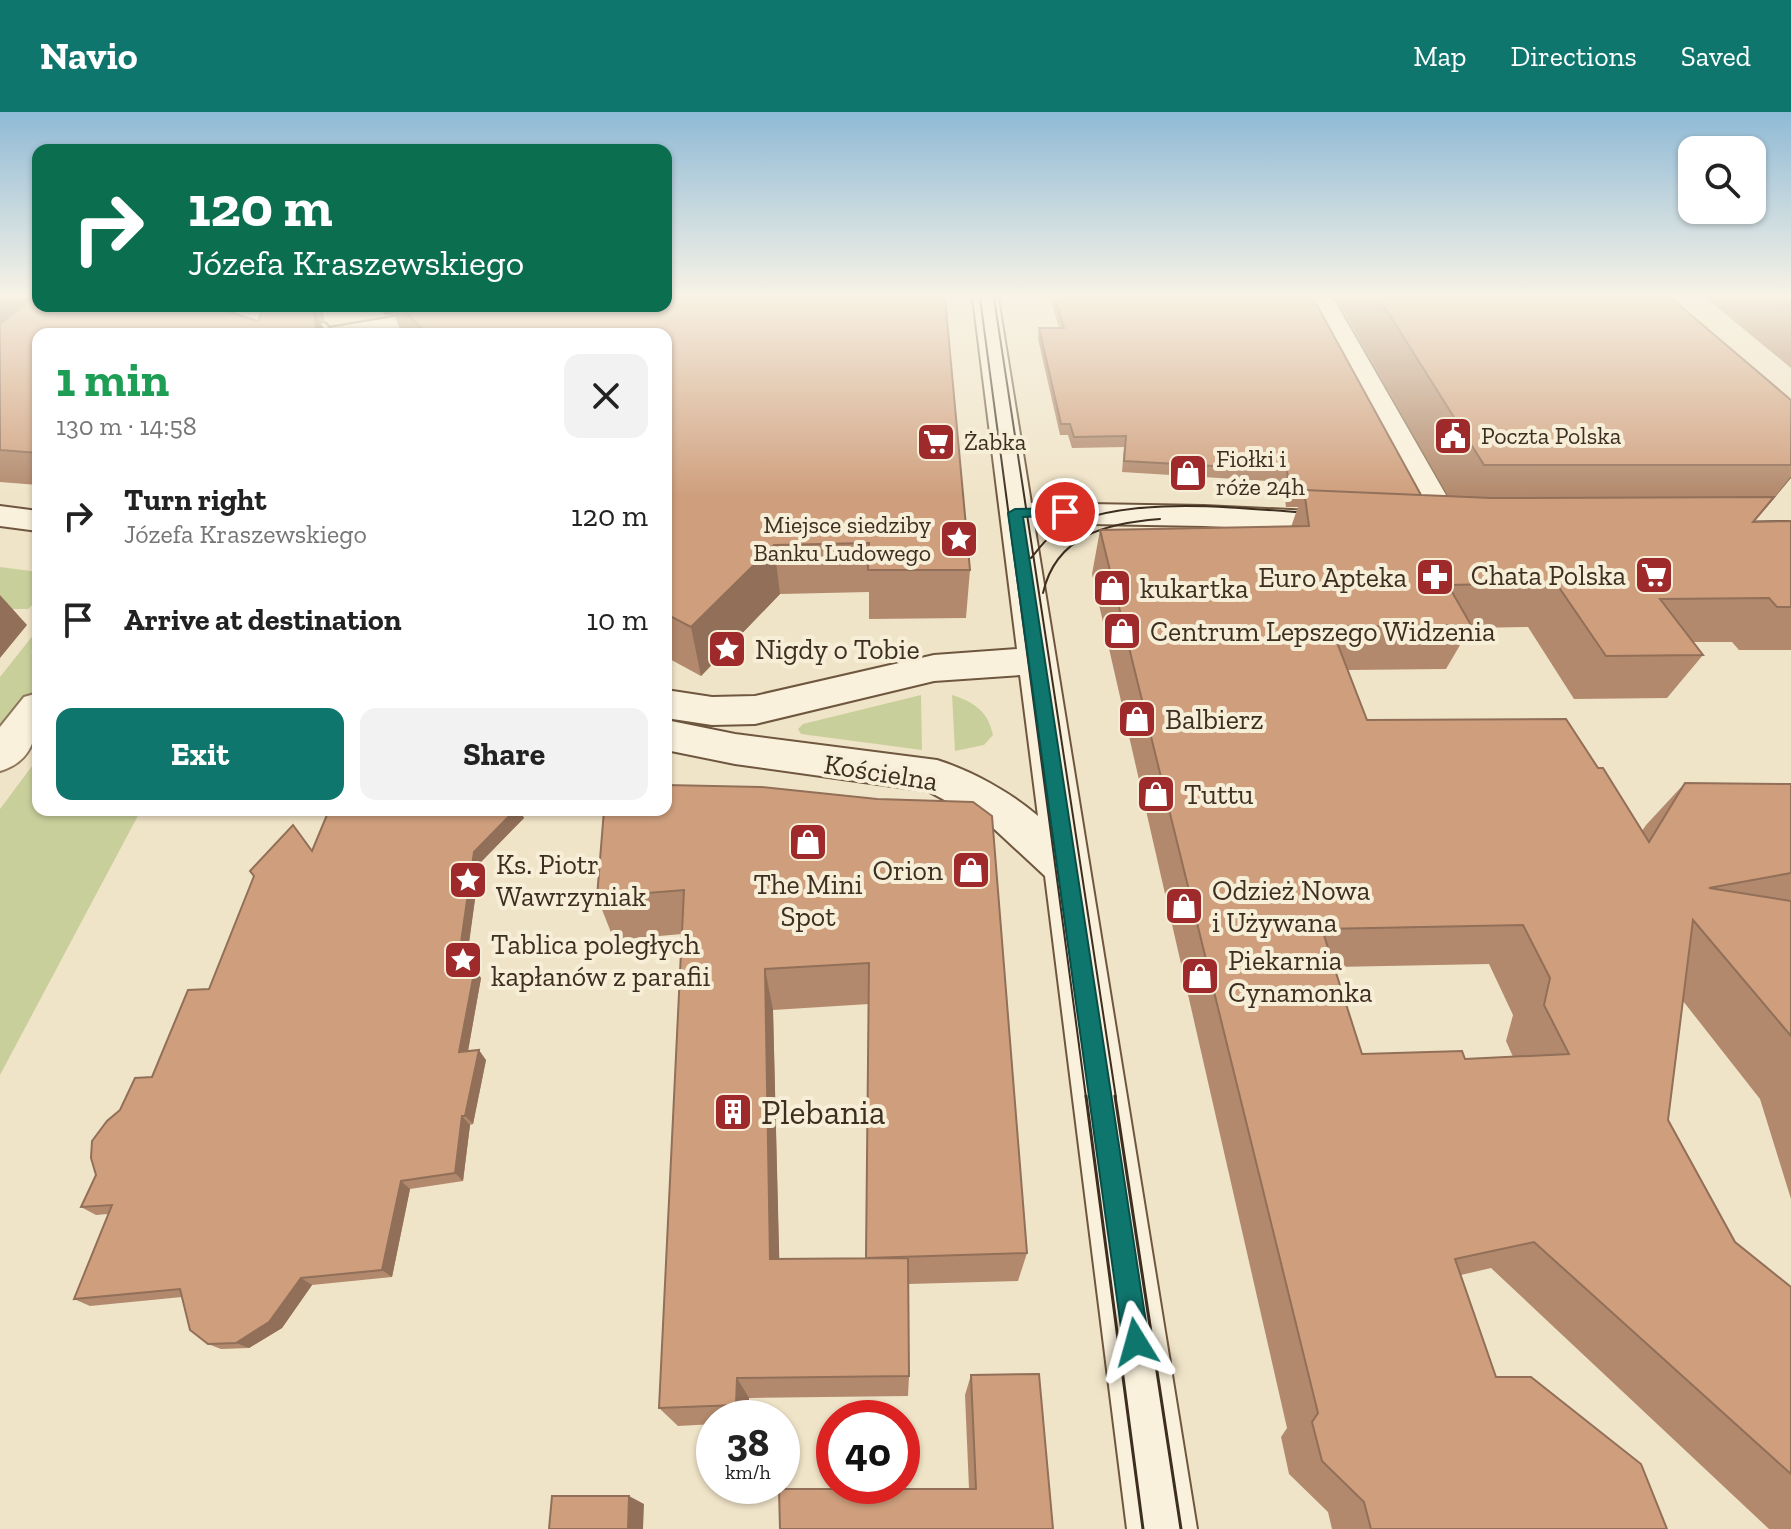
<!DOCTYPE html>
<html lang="en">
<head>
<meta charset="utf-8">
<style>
	:root { --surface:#fff; --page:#f2f2f2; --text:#222; --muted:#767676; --accent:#0f766e }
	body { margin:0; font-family:"Zilla Slab",serif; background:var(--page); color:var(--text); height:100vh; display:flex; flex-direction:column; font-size:30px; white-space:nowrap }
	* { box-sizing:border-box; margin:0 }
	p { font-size:26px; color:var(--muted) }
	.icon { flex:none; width:44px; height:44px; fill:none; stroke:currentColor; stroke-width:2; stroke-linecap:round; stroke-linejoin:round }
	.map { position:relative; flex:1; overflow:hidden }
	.drawer { position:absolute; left:32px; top:216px; width:640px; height:488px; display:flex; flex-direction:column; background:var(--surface); border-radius:16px; box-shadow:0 2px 6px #0004 }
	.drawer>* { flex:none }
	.top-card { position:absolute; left:32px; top:32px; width:640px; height:168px; border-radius:16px; box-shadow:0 2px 6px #0004; background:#0b6e4f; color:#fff; overflow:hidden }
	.fabs { position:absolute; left:1678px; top:24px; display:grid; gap:16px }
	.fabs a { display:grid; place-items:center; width:88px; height:88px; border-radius:16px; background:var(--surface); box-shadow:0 2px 6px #0004; font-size:40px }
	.speed { position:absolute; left:696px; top:1288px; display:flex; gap:16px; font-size:40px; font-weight:700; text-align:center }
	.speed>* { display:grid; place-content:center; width:104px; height:104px; border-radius:50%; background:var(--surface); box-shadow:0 2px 6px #0004; line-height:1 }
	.speed small { font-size:20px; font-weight:400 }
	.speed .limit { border:12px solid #d22; background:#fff; color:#111 }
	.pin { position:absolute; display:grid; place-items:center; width:68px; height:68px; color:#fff; margin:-34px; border:4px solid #fff; border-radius:50%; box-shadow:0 2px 8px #0007 }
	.me { position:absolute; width:88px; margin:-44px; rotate:352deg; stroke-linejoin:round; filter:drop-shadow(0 0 6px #0008) }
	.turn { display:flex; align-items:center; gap:28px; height:168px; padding:0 24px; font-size:36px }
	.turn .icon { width:104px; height:104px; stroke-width:2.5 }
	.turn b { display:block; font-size:56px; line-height:68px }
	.round { display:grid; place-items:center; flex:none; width:84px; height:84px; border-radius:16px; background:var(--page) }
	.head { display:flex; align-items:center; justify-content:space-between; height:136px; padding:0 24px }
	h1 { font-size:48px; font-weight:800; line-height:60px; color:#1e9e55 }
	.action { display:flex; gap:16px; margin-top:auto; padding:16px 24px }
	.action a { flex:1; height:92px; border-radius:16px; background:var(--accent); color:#fff; font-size:32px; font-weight:800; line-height:92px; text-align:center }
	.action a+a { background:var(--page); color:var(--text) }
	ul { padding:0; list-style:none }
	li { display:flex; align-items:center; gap:24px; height:104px; padding:0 24px }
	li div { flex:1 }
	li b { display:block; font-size:30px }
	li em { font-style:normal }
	header { display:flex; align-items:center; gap:48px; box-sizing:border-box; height:112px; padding:0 40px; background:var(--accent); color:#fff }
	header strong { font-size:38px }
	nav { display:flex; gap:44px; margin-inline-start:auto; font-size:28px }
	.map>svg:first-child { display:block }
	.green { fill:#c9cf9b }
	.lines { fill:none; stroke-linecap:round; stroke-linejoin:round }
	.street-casing { stroke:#8d765c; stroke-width:4 }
	.secondary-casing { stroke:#6f573f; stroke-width:4 }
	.street { fill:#faf1dc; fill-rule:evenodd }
	.secondary { fill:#faf1dc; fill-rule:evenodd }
	.tram-far1 { stroke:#3d2e20; stroke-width:2 }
	.tram { stroke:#3d2e20; stroke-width:3 }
	.wall { fill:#b2896c; fill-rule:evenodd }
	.shaded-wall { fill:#916f58 }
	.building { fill:#cf9f7d; stroke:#916f58; stroke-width:2; fill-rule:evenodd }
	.route { fill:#0f766e; stroke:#0a4d48; stroke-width:2 }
	.labels { text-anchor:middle; stroke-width:8; stroke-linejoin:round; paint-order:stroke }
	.far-poi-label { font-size:24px; fill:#3d2e20; stroke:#f7eed8; text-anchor:start }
	.poi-label { font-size:28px; fill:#3d2e20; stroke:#f7eed8; text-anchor:start }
	.street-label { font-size:28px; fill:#3d2e20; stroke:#f7eed8 }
	.near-poi-label { font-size:34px; fill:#3d2e20; stroke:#f7eed8; text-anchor:start }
</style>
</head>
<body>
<header>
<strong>Navio</strong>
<nav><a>Map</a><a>Directions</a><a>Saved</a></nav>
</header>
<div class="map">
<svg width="1791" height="1417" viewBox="0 0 1791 1417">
	<rect width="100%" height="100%" fill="#f0e4c8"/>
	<path class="green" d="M0 455 38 460V488L28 497H0Z
		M38 517V532L31 541 38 542V577L0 626V565Z
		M921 583 922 638 801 622 798 617 803 612Z
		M952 583C974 590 988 599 993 623L984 633 955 639Z
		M38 646V698H141L0 963V697Z"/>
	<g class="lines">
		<g class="street-casing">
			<path id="street" d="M1308 186H1333L1446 383 1461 415 1456 422 1444 425 1432 422 1414 383Z
				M222 194H263L326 212 329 216 458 194H517L513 199 504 202 385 222H302L226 199Z
				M38 581C38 615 38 648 0 659V615L24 585Z"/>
		</g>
		<g class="secondary-casing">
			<path id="secondary" d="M973 186H998L1031 391 1204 394 1353 401 1365 404 1370 411 1365 418 1353 421 1204 414 1034 411 1197 1417H1127L1045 764 990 713 928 679 735 652 666 638V608L735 622 937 648C972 659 1010 680 1038 704L1020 563 934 569 755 612 712 613 666 606V578L712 585 755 584 934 543 1017 537Z
				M0 394 38 399V419L0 414Z"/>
		</g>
		<use href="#street" class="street"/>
		<use href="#secondary" class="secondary"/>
		<path class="tram-far1" d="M980 186 1086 986
			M994 186 1116 986
			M1734 410 1791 409
			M1031 446C1037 439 1044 429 1052 423 1110 379 1249 397 1319 402
			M1043 481C1056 423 1107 411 1160 407"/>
		<path class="tram" d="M1086 984 1143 1417
			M1115 984 1181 1417"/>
	</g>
	<path class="wall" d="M0 186 258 209 264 194H322L324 209 319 207 326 222H38V373L0 370Z
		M1050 186H1313L1421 383 1448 384 1336 186H1671L1791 288V366L1754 410 1791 409V538H1739L1732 530H1693L1703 543 1667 586 1574 587 1528 515 1470 516 1446 557 1348 558 1367 608 1598 656 1642 719 1646 713 1685 671 1791 672V1087L1760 987 1683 889 1668 1008 1735 1130 1791 1175V1417H1769L1491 1156 1461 1163 1496 1265 1667 1417H1332L1328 1400 1289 1362 1281 1325 1287 1316 1092 462 1100 418 1291 415 1298 395H1286L1283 370 1122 360 1124 335 1072 336 1068 323H1060L1038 227 1039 216H1059ZM1489 852 1513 903 1506 929 1513 945 1465 947 1362 942 1334 855Z
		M1706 186H1791V256Z
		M376 194H666L970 458 966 506 869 507V480L780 482 701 564 666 545V222H402L394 202 385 203Z
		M877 687 1027 1141 1018 1169 908 1172 909 1264 908 1284 749 1286V1306H714V1312L678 1314 659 1296 682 822 614 828 597 785ZM869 892 866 1146 779 1147 773 898Z
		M329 698H444L443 701 524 706 480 751 465 857 481 866 468 939 486 948 473 1012 470 1013 463 1069 410 1077 392 1165 312 1173 282 1216 249 1236 221 1237 208 1232 182 1185 90 1194 74 1187 108 1102 96 1103 81 1095 96 1063 120 998 152 965 209 877 312 739Z
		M971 1263 1053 1417 969 1377 965 1283Z"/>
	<path class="shaded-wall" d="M0 186H38L0 227Z
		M313 194 326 222H317Z
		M318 194H322L324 209Z
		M381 194H391L394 202 385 203Z
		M1791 364V366L1761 402Z
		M774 433 780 482 701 564 691 515Z
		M0 483 27 513 0 546Z
		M435 698H444L440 713 434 701Z
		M515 698H520L524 706 480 751 464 868 457 858 474 740Z
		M475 856 481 866 466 950 459 940Z
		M765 857 773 898 780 1174 770 1147Z
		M479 938 486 948 473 1012 465 1004Z
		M462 1004 470 1013 463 1069 455 1061Z
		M401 1069 410 1077 392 1165 382 1158Z
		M301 1166 312 1173 282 1216 249 1236 236 1231Z
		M737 1266 749 1286V1306H745L736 1293Z
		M629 1384 644 1392 643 1417H628Z"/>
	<path class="building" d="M32 186H38V194H211L258 209 264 194H313L317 222H38V341L0 338V212Z
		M666 186H945L970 458H868L869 431 774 433 691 515 666 502V222H427L400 194H666Z
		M1055 186H1313L1421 383 1304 378 1302 384 1290 383 1287 358 1124 349 1126 324 1074 325 1070 312H1061L1039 216H1064Z
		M1379 186H1671L1791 288V353H1484Z
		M1304 378 1491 386 1774 385 1753 410 1791 409V495H1777L1769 486 1660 487 1703 543 1606 544 1556 471 1448 473 1471 513 1331 515 1367 608 1566 607 1598 656H1603L1649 730 1685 671 1791 672V761L1709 776 1791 789V924L1693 808 1668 1008 1735 1130 1791 1175V1362L1534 1130 1455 1147 1496 1265H1531L1641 1352 1667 1417H1371L1364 1390 1322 1349 1312 1310 1318 1301 1100 418 1309 414ZM1523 813 1550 866 1544 893 1569 942 1465 947 1462 939 1362 942 1322 817Z
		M666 673 761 675 877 687 973 690 992 704 1027 1141 866 1146 869 851 765 857 770 1147 908 1146 909 1264 737 1266 736 1293 659 1296 684 778 597 785 604 698H666Z
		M329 698H435L434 701 476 698H515L474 740 457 858 475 856 459 940 479 938 465 1004H462L455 1061 401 1069 382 1158 301 1166 269 1210 236 1231 208 1232 190 1218 180 1177 74 1187 112 1093 81 1095 96 1063 91 1046 92 1029 107 1009 120 998 135 966 152 965 188 878 209 877 254 764 250 759 293 713 312 739Z
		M1039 1262 1053 1417H780L779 1377H976L971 1263Z
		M552 1384H629L628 1417H549Z"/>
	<linearGradient id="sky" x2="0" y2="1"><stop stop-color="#8fbad6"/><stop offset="0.48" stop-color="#f8f3e6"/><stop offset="1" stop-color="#f8f3e6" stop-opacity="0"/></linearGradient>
	<rect width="1791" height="384" fill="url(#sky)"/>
	<path class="route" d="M1065 396 1072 400 1070 403 1023 405 1149 1230 1145 1239 1136 1243 1126 1239 1123 1230 1008 401 1015 397Z"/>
	<defs>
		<g id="civic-square" transform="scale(2)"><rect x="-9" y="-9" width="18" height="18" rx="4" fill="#9e2a2b" stroke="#f7eed8"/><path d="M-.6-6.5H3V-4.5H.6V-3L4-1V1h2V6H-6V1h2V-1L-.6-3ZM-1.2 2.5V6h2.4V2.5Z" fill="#fff"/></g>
		<g id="supermarket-square" transform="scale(2)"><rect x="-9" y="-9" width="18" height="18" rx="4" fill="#9e2a2b" stroke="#f7eed8"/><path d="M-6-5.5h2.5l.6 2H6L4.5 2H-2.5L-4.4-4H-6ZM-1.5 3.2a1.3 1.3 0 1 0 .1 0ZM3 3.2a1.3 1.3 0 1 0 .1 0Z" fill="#fff"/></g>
		<g id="shop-square" transform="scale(2)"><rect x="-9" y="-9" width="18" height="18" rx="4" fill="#9e2a2b" stroke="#f7eed8"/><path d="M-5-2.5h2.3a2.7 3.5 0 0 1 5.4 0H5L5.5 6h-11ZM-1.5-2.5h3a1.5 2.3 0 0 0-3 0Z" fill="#fff"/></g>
		<g id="sight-square" transform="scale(2)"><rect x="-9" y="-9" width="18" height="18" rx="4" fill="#9e2a2b" stroke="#f7eed8"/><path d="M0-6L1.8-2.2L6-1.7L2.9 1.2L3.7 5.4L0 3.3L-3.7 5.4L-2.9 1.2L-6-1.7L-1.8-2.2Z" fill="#fff"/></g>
		<g id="pharmacy-square" transform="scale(2)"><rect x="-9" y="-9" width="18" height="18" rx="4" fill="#9e2a2b" stroke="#f7eed8"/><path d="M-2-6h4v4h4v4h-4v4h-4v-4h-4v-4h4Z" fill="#fff"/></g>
		<g id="building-square" transform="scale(2)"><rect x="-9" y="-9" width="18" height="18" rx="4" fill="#9e2a2b" stroke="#f7eed8"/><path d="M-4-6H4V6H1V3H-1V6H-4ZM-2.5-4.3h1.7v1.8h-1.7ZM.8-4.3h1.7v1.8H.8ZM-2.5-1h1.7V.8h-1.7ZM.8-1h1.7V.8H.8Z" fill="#fff"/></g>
	</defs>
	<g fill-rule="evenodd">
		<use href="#civic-square" x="1453" y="324"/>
		<use href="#supermarket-square" x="936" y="330"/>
		<use href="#shop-square" x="1188" y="361"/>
		<use href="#sight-square" x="959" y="427"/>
		<use href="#supermarket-square" x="1654" y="463"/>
		<use href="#pharmacy-square" x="1435" y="465"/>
		<use href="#shop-square" x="1112" y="476"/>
		<use href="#shop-square" x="1122" y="519"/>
		<use href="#sight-square" x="727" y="537"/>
		<use href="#shop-square" x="1137" y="607"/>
		<use href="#shop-square" x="1156" y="682"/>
		<use href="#shop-square" x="808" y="730"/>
		<use href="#shop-square" x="971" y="758"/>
		<use href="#sight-square" x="468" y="768"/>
		<use href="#shop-square" x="1184" y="794"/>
		<use href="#sight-square" x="463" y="848"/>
		<use href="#shop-square" x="1200" y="864"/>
		<use href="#building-square" x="733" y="1000"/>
	</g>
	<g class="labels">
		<g class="far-poi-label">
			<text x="1481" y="332">Poczta Polska</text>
			<text x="964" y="338">Żabka</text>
			<text x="1216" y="355">Fiołki i<tspan x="1216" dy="28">róże 24h</tspan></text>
			<text x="931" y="421" text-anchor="end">Miejsce siedziby<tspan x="931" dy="28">Banku Ludowego</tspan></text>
		</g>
		<g class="poi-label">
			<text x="1626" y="473" text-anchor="end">Chata Polska</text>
			<text x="1407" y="475" text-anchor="end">Euro Apteka</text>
			<text x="1140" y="486">kukartka</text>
			<text x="1150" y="529">Centrum Lepszego Widzenia</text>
			<text x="755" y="547">Nigdy o Tobie</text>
			<text x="1165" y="617">Balbierz</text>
			<text x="1184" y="692">Tuttu</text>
			<text x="496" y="762">Ks. Piotr<tspan x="496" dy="32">Wawrzyniak</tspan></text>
			<text x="943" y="768" text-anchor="end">Orion</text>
			<text x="808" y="782" text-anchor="middle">The Mini<tspan x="808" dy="32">Spot</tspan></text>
			<text x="1212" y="788">Odzież Nowa<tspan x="1212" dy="32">i Używana</tspan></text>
			<text x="491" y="842">Tablica poległych<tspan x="491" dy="32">kapłanów z parafii</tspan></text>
			<text x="1228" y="858">Piekarnia<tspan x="1228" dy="32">Cynamonka</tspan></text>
		</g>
		<g class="street-label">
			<text transform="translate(881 660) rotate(9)" y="10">Kościelna</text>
		</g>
		<g class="near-poi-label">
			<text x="761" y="1012">Plebania</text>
		</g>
	</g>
</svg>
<div class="fabs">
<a><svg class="icon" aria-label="search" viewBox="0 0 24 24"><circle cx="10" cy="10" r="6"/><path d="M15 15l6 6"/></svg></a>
</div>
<div class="speed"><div>38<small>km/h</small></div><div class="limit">40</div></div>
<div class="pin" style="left:1065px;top:400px;background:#d93025"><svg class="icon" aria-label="arrive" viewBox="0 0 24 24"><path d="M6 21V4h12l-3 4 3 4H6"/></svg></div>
<svg class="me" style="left:1136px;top:1230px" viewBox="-20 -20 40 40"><path d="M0-17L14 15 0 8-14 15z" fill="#0f766e" stroke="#fff" stroke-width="4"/></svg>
<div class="top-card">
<div class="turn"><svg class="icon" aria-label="right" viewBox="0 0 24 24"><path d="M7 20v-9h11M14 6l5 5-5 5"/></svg><div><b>120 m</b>Józefa Kraszewskiego</div></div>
</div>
<section class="drawer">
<div class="head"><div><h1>1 min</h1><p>130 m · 14:58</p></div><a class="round"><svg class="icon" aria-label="close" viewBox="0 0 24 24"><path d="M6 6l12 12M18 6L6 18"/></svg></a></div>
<ul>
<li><svg class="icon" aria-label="right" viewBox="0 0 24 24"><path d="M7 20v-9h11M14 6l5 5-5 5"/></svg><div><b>Turn right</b><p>Józefa Kraszewskiego</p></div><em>120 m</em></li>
<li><svg class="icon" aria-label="arrive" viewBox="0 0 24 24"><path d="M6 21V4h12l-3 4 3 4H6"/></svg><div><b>Arrive at destination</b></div><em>10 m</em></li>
</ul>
<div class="action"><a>Exit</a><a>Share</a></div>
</section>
</div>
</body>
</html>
